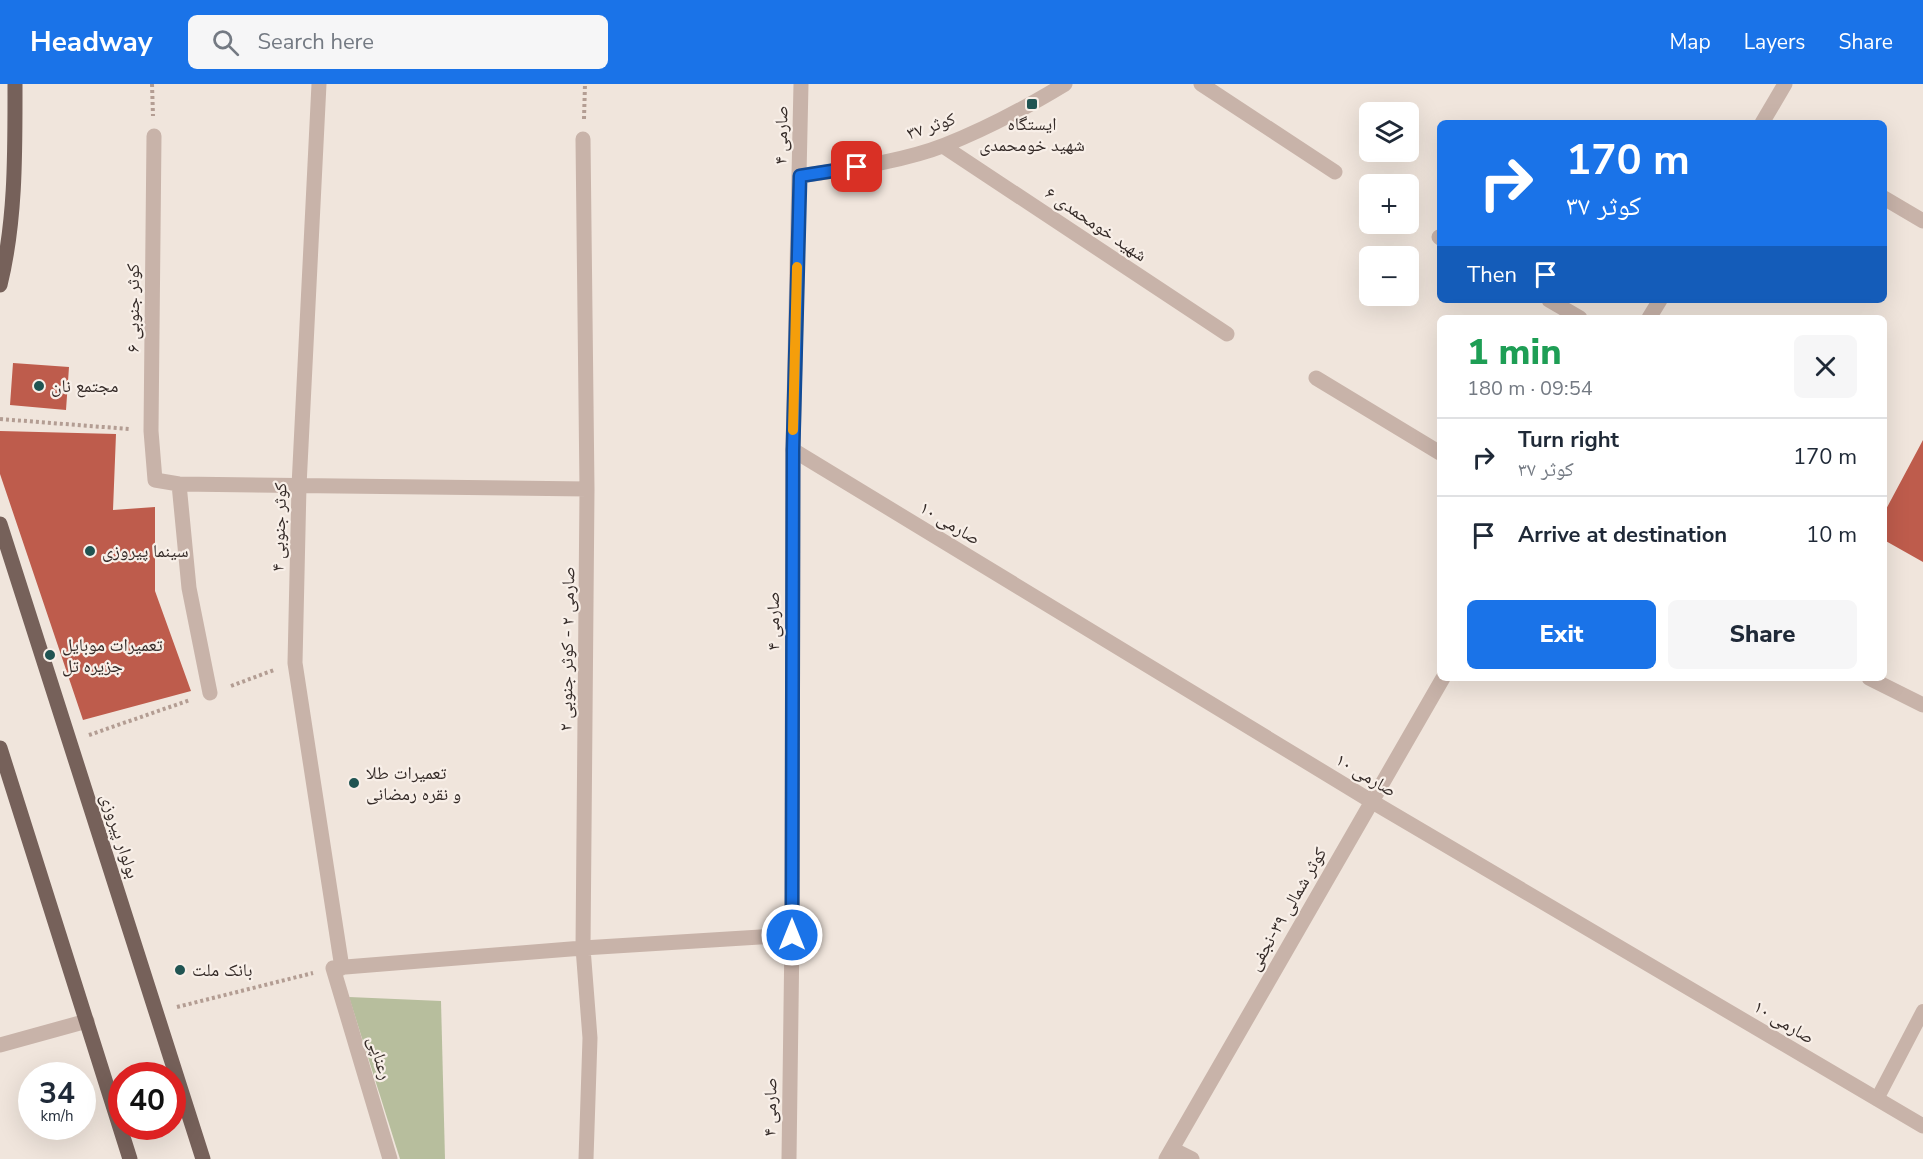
<!DOCTYPE html>
<html lang="en">
<head>
<meta charset="utf-8">
<style>
	:root { --surface:#fff; --page:#f6f6f7; --text:#1f2937; --muted:#747a83; --line:#e0e1e3; --accent:#1a73e8 }
	body { margin:0; font-family:"Nunito Sans","Noto Naskh Arabic",sans-serif; background:var(--page); color:var(--text); height:100vh; display:flex; flex-direction:column; font-size:22px; white-space:nowrap }
	* { box-sizing:border-box; margin:0 }
	p { font-size:20px; color:var(--muted) }
	.icon { flex:none; width:33px; height:33px; fill:none; stroke:currentColor; stroke-width:2; stroke-linecap:round; stroke-linejoin:round }
	.map { position:relative; flex:1; overflow:hidden }
	.details { position:absolute; left:1437px; top:231px; width:450px; height:366px; display:flex; flex-direction:column; background:var(--surface); border-radius:9px; box-shadow:0 6px 24px #0002 }
	.details>* { flex:none }
	.top-card { position:absolute; left:1437px; top:36px; width:450px; height:183px; border-radius:9px; box-shadow:0 6px 24px #0002; background:#1a73e8; color:#fff; overflow:hidden }
	.fabs { position:absolute; left:1359px; top:18px; display:grid; gap:12px }
	.fabs a { display:grid; place-items:center; width:60px; height:60px; border-radius:9px; background:var(--surface); box-shadow:0 6px 24px #0002; font-size:30px }
	.speed { position:absolute; left:18px; top:978px; display:flex; gap:12px; font-size:30px; font-weight:700; text-align:center }
	.speed>* { display:grid; place-content:center; width:78px; height:78px; border-radius:50%; background:var(--surface); box-shadow:0 6px 24px #0002; line-height:1 }
	.speed small { font-size:15px; font-weight:400 }
	.speed .limit { border:9px solid #d22; background:#fff; color:#111 }
	.pin { position:absolute; display:grid; place-items:center; width:51px; height:51px; color:#fff; margin:-26px; border-radius:12px; box-shadow:0 3px 9px #0006 }
	.me { position:absolute; width:66px; margin:-33px; rotate:0deg; stroke-linejoin:round; filter:drop-shadow(0 0 4px #0008) }
	.turn { display:flex; align-items:center; gap:21px; height:126px; padding:0 30px; font-size:27px }
	.turn .icon { width:78px; height:78px; stroke-width:2.5 }
	.turn b { display:block; font-size:42px; line-height:51px }
	.then { display:flex; align-items:center; height:57px; padding:0 30px; background:#0003; gap:12px; font-size:22px }
	.round { display:grid; place-items:center; flex:none; width:63px; height:63px; border-radius:9px; background:var(--page) }
	.summary { display:flex; align-items:center; justify-content:space-between; height:102px; padding:0 30px }
	h1 { font-size:36px; font-weight:800; line-height:45px; color:#1e9e55 }
	.cta { display:flex; gap:12px; margin-top:auto; padding:12px 30px }
	.cta a { flex:1; height:69px; border-radius:9px; background:var(--accent); color:#fff; font-size:24px; font-weight:800; line-height:69px; text-align:center }
	.cta a+a { background:var(--page); color:var(--text) }
	ul { padding:0; list-style:none }
	li { display:flex; align-items:center; gap:18px; height:78px; padding:0 30px; border-top:2px solid var(--line) }
	li div { flex:1 }
	li b { display:block; font-size:22px }
	li em { font-style:normal }
	header { display:flex; align-items:center; gap:36px; box-sizing:border-box; height:84px; padding:0 30px; background:var(--accent); color:#fff }
	header strong { font-size:28px }
	nav { display:flex; gap:33px; margin-inline-start:auto; font-size:21px }
	.search { width:420px; height:54px; background:var(--page); display:flex; align-items:center; gap:15px; box-sizing:border-box; padding:0 21px; border-radius:9px; color:var(--muted); font-size:22px }
	.map>svg:first-child { display:block }
	.green { fill:#b7be9d }
	.building { fill:#be5c4c }
	.lines { fill:none; stroke-linecap:round; stroke-linejoin:round }
	.path { stroke:#b39d93; stroke-width:4; stroke-dasharray:3 3; stroke-linecap:butt }
	.service { stroke:#c8b3a9; stroke-width:14 }
	.minor { stroke:#c8b3a9; stroke-width:15 }
	.tertiary { stroke:#c8b3a9; stroke-width:15 }
	.primary { stroke:#76615a; stroke-width:15 }
	.route-casing { stroke:#114b97; stroke-width:15 }
	.route { stroke:#1a73e8; stroke-width:10 }
	.slow { stroke:#f59e0b; stroke-width:10 }
	.poi-dot { fill:#205452; stroke:#f8efe8; stroke-width:2 }
	.labels { text-anchor:middle; stroke-width:4.5; stroke-linejoin:round; paint-order:stroke }
	.poi-label { font-size:18px; fill:#352b28; stroke:#f8efe8; text-anchor:start }
	.street-label { font-size:18px; fill:#352b28; stroke:#f8efe8 }
</style>
</head>
<body>
<header>
<strong>Headway</strong>
<div class="search"><svg class="icon" aria-label="search" viewBox="0 0 24 24"><circle cx="10" cy="10" r="6"/><path d="M15 15l6 6"/></svg>Search here</div>
<nav><a>Map</a><a>Layers</a><a>Share</a></nav>
</header>
<div class="map">
<svg width="1923" height="1075" viewBox="0 0 1923 1075">
	<rect width="100%" height="100%" fill="#f0e5dc"/>
	<path class="green" d="M349 913 441 917 445 1075H400Z"/>
	<path class="building" d="M13 279 69 283 66 326 10 321Z
		M0 347 116 350 113 426 155 423V507L191 607 83 636 0 390Z
		M1923 356V478L1884 456V429Z"/>
	<g class="lines">
		<path class="path" d="M152 0 153 32
			M584 35 585 0
			M0 335 129 345
			M231 602 274 586
			M89 651 190 616
			M177 923 313 889"/>
		<path class="service" d="M1877 1015 1923 927"/>
		<path class="minor" d="M319 0 299 402 295 579 342 884
			M1201 0 1335 88
			M1762 39 1785 0
			M154 52 151 347 155 396 179 400 587 405
			M583 55 587 405 583 864 590 954 586 1075
			M943 62 1227 250
			M800 92C845 85 902 78 945 61 986 45 1027 23 1065 0
			M1884 114 1923 137
			M1439 153 1440 154
			M1549 216 1580 234
			M1649 234 1660 216
			M1316 294 1440 369
			M793 366 1371 717 1923 1042
			M179 400 189 504 210 609
			M1869 594 1923 621
			M0 961 87 937
			M1172 1065 1192 1075
			M390 1075 333 884 583 864 792 851
			M1166 1075 1443 594"/>
		<path class="tertiary" d="M789 1075 792 851 793 366 801 0"/>
		<path class="primary" d="M0 201C16 136 15 66 15 0
			M0 440 203 1075
			M0 664 130 1075"/>
	</g>
	<g class="lines">
		<g class="route-casing">
			<path id="route" d="M792 851 793 366 800 92 857 83"/>
		</g>
		<use href="#route" class="route"/>
		<path class="slow" d="M793 346 797 183"/>
	</g>
	<g class="poi-dot">
		<rect x="1026" y="14" width="12" height="12" rx="3"/>
		<circle cx="39" cy="302" r="6"/>
		<circle cx="90" cy="467" r="6"/>
		<circle cx="50" cy="571" r="6"/>
		<circle cx="354" cy="699" r="6"/>
		<circle cx="180" cy="886" r="6"/>
	</g>
	<g class="labels">
		<g class="poi-label">
			<text x="1032" y="46" text-anchor="middle">ایستگاه<tspan x="1032" dy="21">شهید خومحمدی</tspan></text>
			<text x="51" y="308">مجتمع نان</text>
			<text x="102" y="473">سینما پیروزی</text>
			<text x="62" y="567">تعمیرات موبایل<tspan x="62" dy="21">جزیره تل</tspan></text>
			<text x="366" y="695">تعمیرات طلا<tspan x="366" dy="21">و نقره رمضانی</tspan></text>
			<text x="192" y="892">بانک ملت</text>
		</g>
		<g class="street-label">
			<text transform="translate(931 42) rotate(-19)" y="6">کوثر ۳۷</text>
			<text transform="translate(781 51) rotate(-89)" y="6">صارمی ۴</text>
			<text transform="translate(1096 140) rotate(34)" y="6">شهید خومحمدی ۶</text>
			<text transform="translate(133 224) rotate(-90)" y="6">کوثر جنوبی ۶</text>
			<text transform="translate(950 439) rotate(31)" y="6">صارمی ۱۰</text>
			<text transform="translate(279 443) rotate(-88)" y="6">کوثر جنوبی ۴</text>
			<text transform="translate(773 537) rotate(-90)" y="6">صارمی ۴</text>
			<text transform="translate(567 565) rotate(-89)" y="6">صارمی ۲ - کوثر جنوبی ۲</text>
			<text transform="translate(1366 691) rotate(31)" y="6">صارمی ۱۰</text>
			<text transform="translate(120 752) rotate(72)" y="6">بولوار پیروزی</text>
			<text transform="translate(1287 825) rotate(-60)" y="6">کوثر شمالی ۳۹-نجفی</text>
			<text transform="translate(1784 938) rotate(31)" y="6">صارمی ۱۰</text>
			<text transform="translate(380 974) rotate(73)" y="6">رعناپی</text>
			<text transform="translate(770 1023) rotate(-89)" y="6">صارمی ۴</text>
		</g>
	</g>
</svg>
<div class="fabs">
<a><svg class="icon" aria-label="layers" viewBox="0 0 24 24"><path d="M12 4l9 5-9 5-9-5zM3 14l9 5 9-5"/></svg></a>
<a>+</a>
<a>−</a>
</div>
<div class="speed"><div>34<small>km/h</small></div><div class="limit">40</div></div>
<div class="pin" style="left:857px;top:83px;background:#d93025"><svg class="icon" aria-label="arrive" viewBox="0 0 24 24"><path d="M6 21V4h12l-3 4 3 4H6"/></svg></div>
<svg class="me" style="left:792px;top:851px" viewBox="-20 -20 40 40"><circle r="17" fill="#1a73e8" stroke="#fff" stroke-width="3"/><path d="M0-11L8 9 0 5-8 9z" fill="#fff"/></svg>
<div class="top-card">
<div class="turn"><svg class="icon" aria-label="right" viewBox="0 0 24 24"><path d="M7 20v-9h11M14 6l5 5-5 5"/></svg><div><b>170 m</b>کوثر ۳۷</div></div>
<div class="then">Then<svg class="icon" aria-label="arrive" viewBox="0 0 24 24"><path d="M6 21V4h12l-3 4 3 4H6"/></svg></div>
</div>
<section class="details">
<div class="summary"><div><h1>1 min</h1><p>180 m · 09:54</p></div><a class="round"><svg class="icon" aria-label="close" viewBox="0 0 24 24"><path d="M6 6l12 12M18 6L6 18"/></svg></a></div>
<ul>
<li><svg class="icon" aria-label="right" viewBox="0 0 24 24"><path d="M7 20v-9h11M14 6l5 5-5 5"/></svg><div><b>Turn right</b><p>کوثر ۳۷</p></div><em>170 m</em></li>
<li><svg class="icon" aria-label="arrive" viewBox="0 0 24 24"><path d="M6 21V4h12l-3 4 3 4H6"/></svg><div><b>Arrive at destination</b></div><em>10 m</em></li>
</ul>
<div class="cta"><a>Exit</a><a>Share</a></div>
</section>
</div>
</body>
</html>
